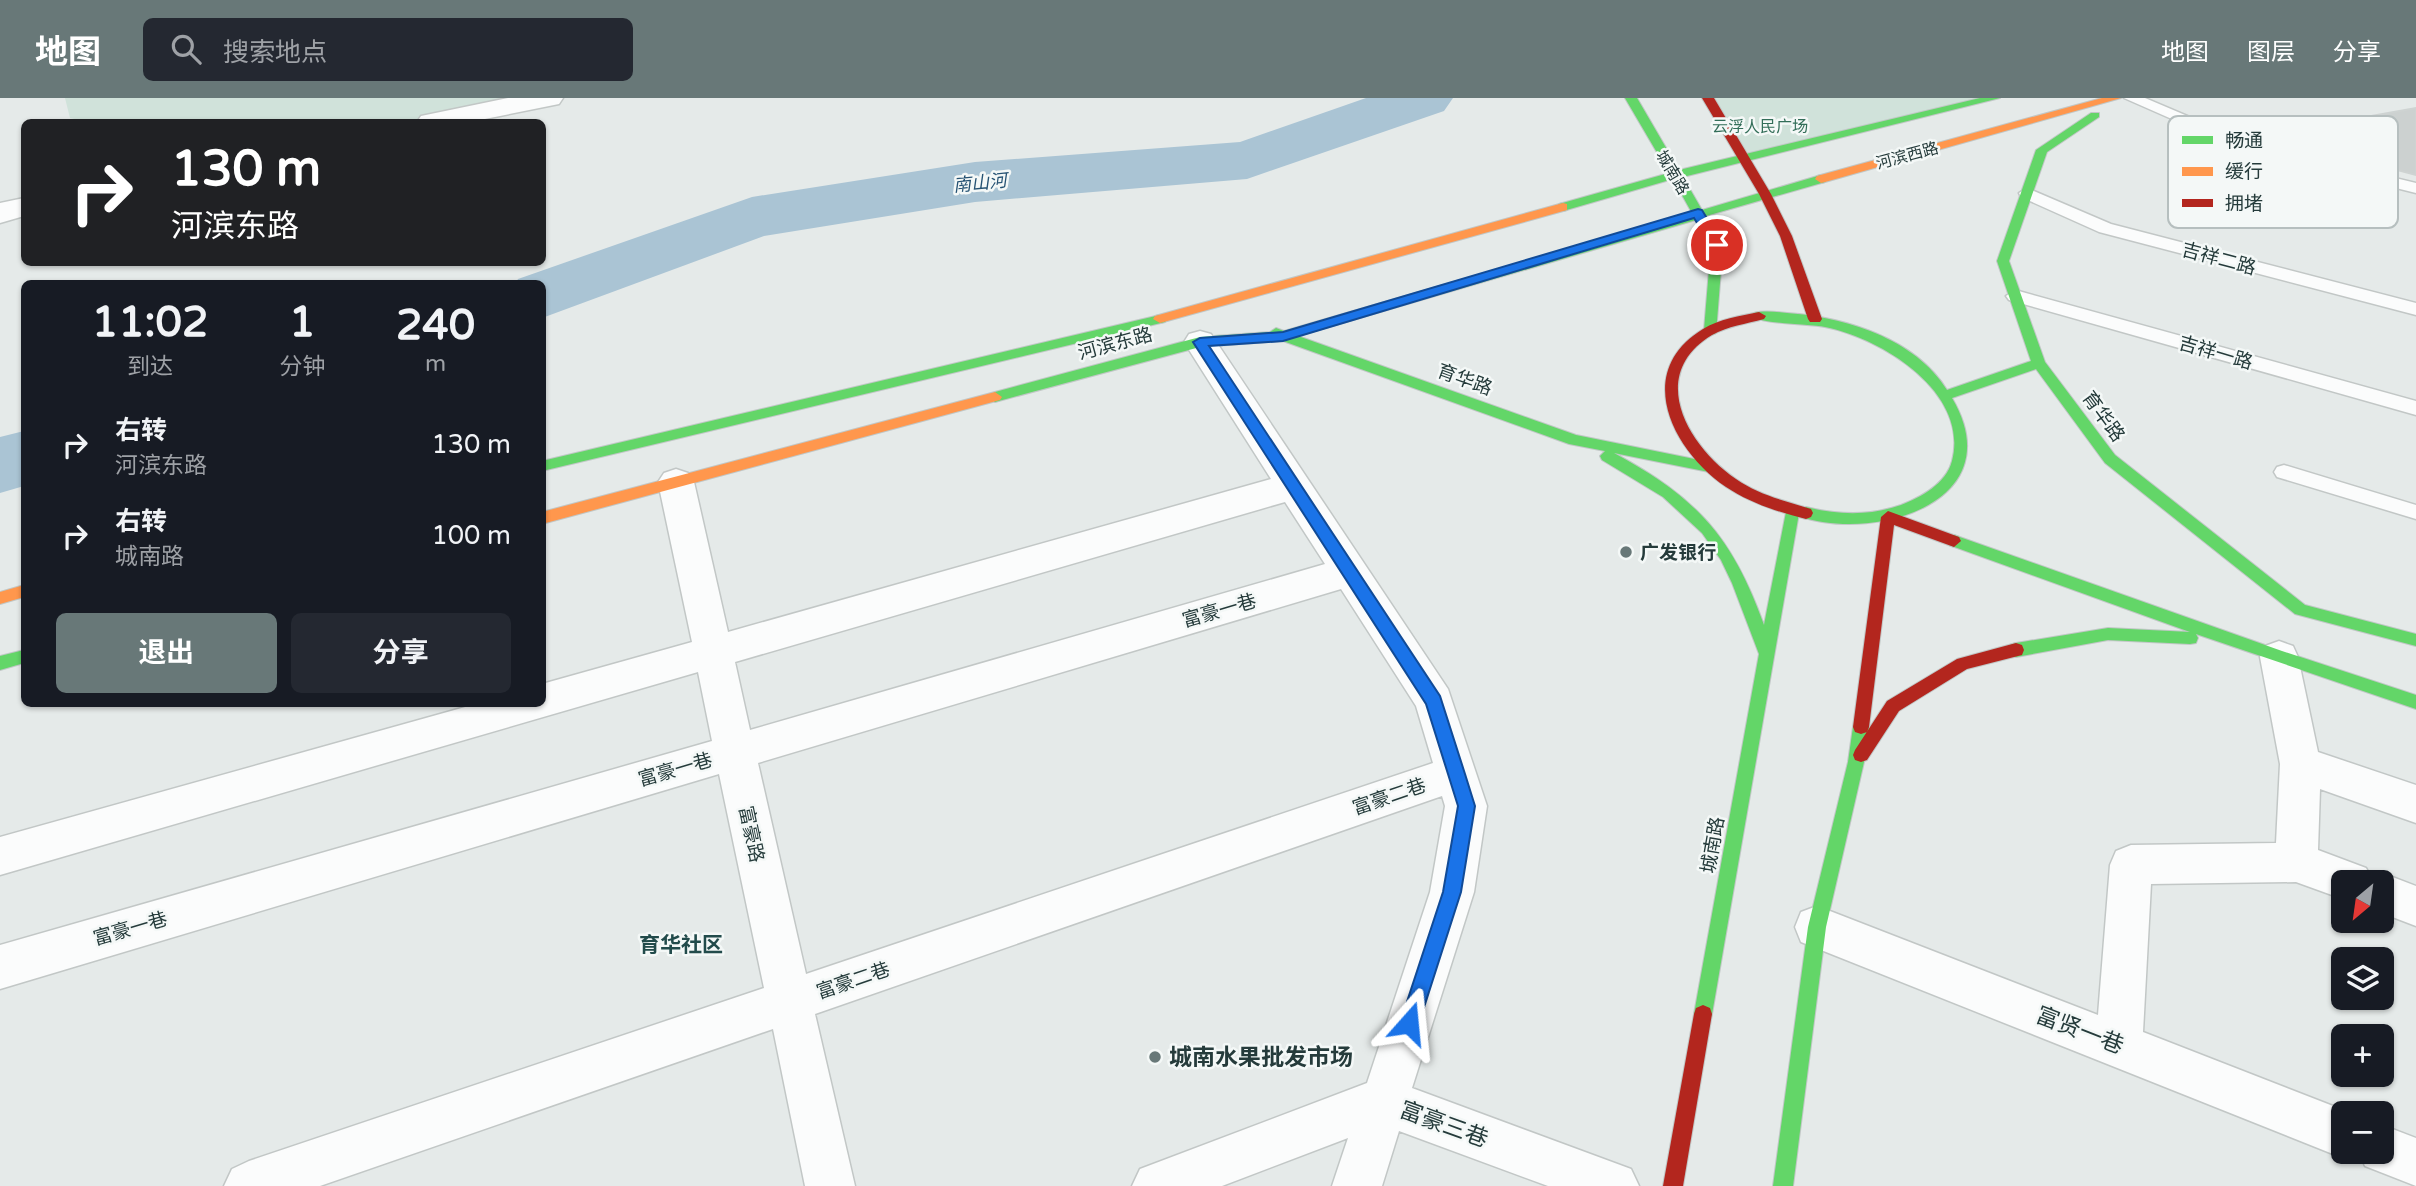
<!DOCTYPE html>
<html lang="zh">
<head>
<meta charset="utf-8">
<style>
	:root { --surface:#171b24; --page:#242831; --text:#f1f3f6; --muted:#9ea1a6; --accent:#687878 }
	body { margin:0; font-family:"Varela Round","Noto Sans SC",sans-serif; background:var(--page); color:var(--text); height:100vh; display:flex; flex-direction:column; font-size:26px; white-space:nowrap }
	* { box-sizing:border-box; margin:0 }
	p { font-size:23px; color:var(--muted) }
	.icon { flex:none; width:38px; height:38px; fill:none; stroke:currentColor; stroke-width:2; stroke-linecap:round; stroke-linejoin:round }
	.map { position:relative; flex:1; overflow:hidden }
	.details { position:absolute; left:21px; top:182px; width:525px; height:427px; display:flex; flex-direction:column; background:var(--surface); border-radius:10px; box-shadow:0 2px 5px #0004 }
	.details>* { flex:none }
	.top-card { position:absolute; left:21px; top:21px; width:525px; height:147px; border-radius:10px; box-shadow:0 2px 5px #0004; background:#202124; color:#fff; overflow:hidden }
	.needle { width:46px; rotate:209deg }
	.tools { position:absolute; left:2331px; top:772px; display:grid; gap:14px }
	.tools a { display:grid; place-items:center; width:63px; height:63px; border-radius:10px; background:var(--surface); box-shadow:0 2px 5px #0004; font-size:35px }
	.pin { position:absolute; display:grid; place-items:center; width:60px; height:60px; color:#fff; margin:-30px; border:4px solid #fff; border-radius:50%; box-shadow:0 2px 7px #0007 }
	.me { position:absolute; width:77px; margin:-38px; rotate:18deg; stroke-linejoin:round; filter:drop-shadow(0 0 5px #0008) }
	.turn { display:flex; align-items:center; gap:24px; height:147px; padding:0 35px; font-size:32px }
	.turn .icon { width:91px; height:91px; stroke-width:2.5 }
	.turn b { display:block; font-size:49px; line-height:60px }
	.eta { display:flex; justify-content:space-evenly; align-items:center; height:119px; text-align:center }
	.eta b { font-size:42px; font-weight:700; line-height:49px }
	.button { display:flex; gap:14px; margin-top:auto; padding:14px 35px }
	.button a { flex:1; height:80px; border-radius:10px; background:var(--accent); color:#fff; font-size:28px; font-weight:700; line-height:80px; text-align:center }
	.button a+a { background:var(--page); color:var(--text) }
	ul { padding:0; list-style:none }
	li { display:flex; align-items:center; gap:21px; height:91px; padding:0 35px }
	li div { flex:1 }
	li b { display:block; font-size:26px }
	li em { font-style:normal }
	header { display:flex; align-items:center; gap:42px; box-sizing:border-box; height:98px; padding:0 35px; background:var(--accent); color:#fff }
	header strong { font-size:33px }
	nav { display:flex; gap:38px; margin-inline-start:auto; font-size:24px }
	.search { width:490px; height:63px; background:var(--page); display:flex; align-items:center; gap:18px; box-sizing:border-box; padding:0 24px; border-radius:10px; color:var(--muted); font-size:26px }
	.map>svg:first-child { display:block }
	.green { fill:#d0e2da }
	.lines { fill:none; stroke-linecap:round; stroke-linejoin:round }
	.river { fill:#aac4d4; fill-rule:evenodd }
	.building { fill:#ccd1d0; stroke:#ced3d2; stroke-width:2 }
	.lane-casing { stroke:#c2c7c6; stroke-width:3 }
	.street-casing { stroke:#c2c7c6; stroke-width:3 }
	.fast-casing { stroke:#c1c7c6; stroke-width:2 }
	.slow-casing { stroke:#c1c7c6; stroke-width:2 }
	.jam-casing { stroke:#c1c7c6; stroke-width:2 }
	.lane { fill:#fbfcfc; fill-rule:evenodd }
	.street { fill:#fbfcfc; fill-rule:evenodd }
	.fast { fill:#63d668; fill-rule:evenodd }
	.slow { fill:#ff974d; fill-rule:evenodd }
	.jam { fill:#b3261e; fill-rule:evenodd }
	.route { fill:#1a73e8; stroke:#114b97; stroke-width:2 }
	.poi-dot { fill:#687878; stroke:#f4f8f7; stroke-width:2.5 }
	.labels { text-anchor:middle; stroke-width:5; stroke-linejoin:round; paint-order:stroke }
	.far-park-label { font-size:16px; fill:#336e59; stroke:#f4f8f7 }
	.far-street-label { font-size:16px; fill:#253b3b; stroke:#f4f8f7 }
	.far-water-label { font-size:18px; font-style:italic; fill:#245172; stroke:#f4f8f7 }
	.street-label { font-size:19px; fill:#253b3b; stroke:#f4f8f7 }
	.poi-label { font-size:19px; font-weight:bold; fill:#253b3b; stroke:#f4f8f7; text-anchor:start }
	.neighbourhood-label { font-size:21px; font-weight:bold; fill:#224b4b; stroke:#f4f8f7 }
	.near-street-label { font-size:23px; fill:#253b3b; stroke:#f4f8f7 }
	.near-poi-label { font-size:23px; font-weight:bold; fill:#253b3b; stroke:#f4f8f7; text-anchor:start }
	.key { fill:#f4f8f7; stroke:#b6bfbf; stroke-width:2 }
	.key-label { font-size:19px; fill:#253b3b }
</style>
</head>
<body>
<header>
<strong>地图</strong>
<div class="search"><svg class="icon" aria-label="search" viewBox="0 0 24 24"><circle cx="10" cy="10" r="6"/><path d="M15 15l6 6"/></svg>搜索地点</div>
<nav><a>地图</a><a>图层</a><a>分享</a></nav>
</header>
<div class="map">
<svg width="2416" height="1088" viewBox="0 0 2416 1088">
	<rect width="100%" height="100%" fill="#e5eae9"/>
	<path class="green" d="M65 0H549L431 24H88L70 20Z
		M1708 0H1994L1744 61Z"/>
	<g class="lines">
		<path class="river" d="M1366 0H1453L1444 13 1247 81 975 104 764 138 542 220V186H515L518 181 752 99 975 64 1240 44Z
			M24 333V388L0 395V339Z"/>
	</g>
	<path class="building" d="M2416 10V77L2265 37Z"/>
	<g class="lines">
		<g class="lane-casing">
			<path id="lane" d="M2124 0H2145L2251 45 2416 85V95L2240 51Z
				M2027 90 2111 126 2416 205V217L2099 134 2021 99 2019 95Z
				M2015 192 2416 303V317L2009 202 2006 198Z
				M2284 367 2416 407V421L2277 379 2274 374 2277 369Z"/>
		</g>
		<g class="street-casing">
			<path id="street" d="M508 0H563L559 6 470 24H417L421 18Z
				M24 100V118L0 125V105Z
				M1200 233 1211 236 1448 591 1487 708 1474 794 1412 990 1631 1071 1639 1088H1548L1399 1033 1382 1088H1332L1348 1040 1222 1088H1132L1140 1071 1367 985 1430 794 1445 708 1442 698 815 916 855 1088H805L773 931 320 1088H224L232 1071 249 1063 764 890 719 676 0 891V847L712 643 698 574 0 777V739L476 606H542V586L692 544 658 384 664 375 676 371 688 375 694 384 728 534 1271 381 1184 244 1189 236ZM1285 404 1325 466 750 632 735 564ZM1341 491 1416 608 1433 665 806 876 758 665Z
				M2279 543 2293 548 2298 559 2318 654 2416 687V725L2320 691 2318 752 2366 770 2371 779 2382 775 2416 788V828L2382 815V784H2343V801L2296 784 2151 786 2143 934 2351 1015H2343V1054H2382V1027L2416 1040V1088L2365 1068 2359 1054 2343 1060 1801 844 1795 829 1801 814 1817 808 2098 917 2110 767 2116 753 2131 747 2276 745 2280 666 2260 559 2265 548Z"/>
		</g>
		<g class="fast-casing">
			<path id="fast" d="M1625 0H1637L1679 72 1980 0H2000L1683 79 1702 112 1821 77 1827 81 1825 84 1706 118 1723 147 1716 235 1711 237 1704 232 1711 147 1696 122 1298 238 1576 337 1714 365 1716 369 1709 374 1614 355C1697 400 1732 438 1764 527L1787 409H1797L1799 414 1806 409C1838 417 1870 418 1901 407 1921 399 1946 386 1952 363 1970 294 1881 240 1825 229 1810 226 1760 226 1752 218L1754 215C1765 212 1776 214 1787 215 1844 219 1915 240 1947 292L2031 263 1997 163 2036 52 2091 15H2099V19L2047 54 2009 163 2045 264 2115 357 2305 507 2416 536V548L2295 516 2105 365 2036 271 1952 300C2012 402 1879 444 1801 419L1799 415 1712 916 1710 922 1703 925 1696 922 1694 916 1759 556 1732 485 1721 462 1702 435 1663 399 1602 362 1600 358 1605 353 1569 346 1283 243 1200 249 995 304 988 299 995 294 1200 239 1270 234 1276 230 1284 233 1692 115 1673 81 1563 113 1557 109 1559 106 1669 75Z
				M1160 217 1167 221 1165 224 542 373V363Z
				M1954 437 2282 553 2416 597V611L2196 536 2198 540 2196 545 2190 546 2108 542 2016 559 2010 557 2008 552 2010 547 2016 545 2108 530 2190 534 1949 447 1947 443Z
				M24 552V565L0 572V558Z
				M1861 622 1867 624 1869 629 1864 664 1826 829 1793 1088H1773L1808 829 1848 664 1853 629 1855 624Z"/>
		</g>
		<g class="slow-casing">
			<path id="slow" d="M2102 0H2121L1825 84 1821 85 1815 81 1817 78Z
				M1563 105 1567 106V112L1160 225 1153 221 1155 218Z
				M995 294 1002 299 1000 302 542 426V414Z
				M24 487V499L0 506V494Z"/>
		</g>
		<g class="jam-casing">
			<path id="jam" d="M1702 0H1714L1771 96 1792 138 1822 221 1820 224H1810L1808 221 1780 138 1759 96Z
				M1759 214 1766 218 1764 221C1746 226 1728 228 1712 237 1646 277 1688 348 1736 381 1759 397 1785 403 1811 411L1813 415 1811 419 1806 421C1778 414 1750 405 1726 389 1673 353 1632 274 1703 231 1719 221 1740 218 1759 214Z
				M1888 413 1959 439 1961 443 1954 449 1894 427 1869 629 1867 634 1861 636 1855 634 1853 629 1881 419Z
				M2016 545 2022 547 2024 552 2022 557 1967 571 1899 613 1867 662 1861 664 1855 662 1853 657 1855 652 1887 603 1957 561Z
				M1703 907 1710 910 1712 916 1683 1088H1663L1694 916 1696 910Z"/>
		</g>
		<use href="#lane" class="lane"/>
		<use href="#street" class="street"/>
		<use href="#fast" class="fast"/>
		<use href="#slow" class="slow"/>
		<use href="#jam" class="jam"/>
	</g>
	<path class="route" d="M1698 111 1702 112 1723 147 1721 150H1712L1694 120 1283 243 1209 248 1440 598 1465 676 1475 708 1461 794 1419 925 1416 932 1409 934 1403 932 1400 925 1443 794 1458 708 1448 676 1426 606 1193 244 1200 240 1283 234Z"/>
	<g class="poi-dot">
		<circle cx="1626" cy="454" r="7"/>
		<circle cx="1155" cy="959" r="7"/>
	</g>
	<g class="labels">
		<g class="far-park-label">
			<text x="1760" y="34">云浮人民广场</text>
		</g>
		<g class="far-street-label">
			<text transform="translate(1907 57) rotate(-15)" y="6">河滨西路</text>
			<text transform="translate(1673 74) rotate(59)" y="6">城南路</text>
		</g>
		<g class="far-water-label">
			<text transform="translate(980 85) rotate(-6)" y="6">南山河</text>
		</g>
		<g class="street-label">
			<text transform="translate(2219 160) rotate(15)" y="7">吉祥二路</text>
			<text transform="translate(1115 245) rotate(-15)" y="7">河滨东路</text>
			<text transform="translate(2216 254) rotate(16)" y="7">吉祥一路</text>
			<text transform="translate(1465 281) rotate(20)" y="7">育华路</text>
			<text transform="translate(2104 318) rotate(54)" y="7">育华路</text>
			<text transform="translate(1219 512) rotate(-16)" y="7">富豪一巷</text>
			<text transform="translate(675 671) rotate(-16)" y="7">富豪一巷</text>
			<text transform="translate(1389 698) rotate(-19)" y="7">富豪二巷</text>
			<text transform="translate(752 736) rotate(78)" y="7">富豪路</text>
			<text transform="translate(1712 747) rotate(-80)" y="7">城南路</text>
			<text transform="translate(130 830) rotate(-16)" y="7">富豪一巷</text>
			<text transform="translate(853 882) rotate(-19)" y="7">富豪二巷</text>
		</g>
		<g class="poi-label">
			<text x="1640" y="461">广发银行</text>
		</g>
		<g class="neighbourhood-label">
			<text x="681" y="854">育华社区</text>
		</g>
		<g class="near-street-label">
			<text transform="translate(2080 932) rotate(21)" y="8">富贤一巷</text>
			<text transform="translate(1444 1026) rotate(20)" y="8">富豪三巷</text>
		</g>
		<g class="near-poi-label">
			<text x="1169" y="967">城南水果批发市场</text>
		</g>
	</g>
	<rect x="2168" y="18" width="230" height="112" rx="10" class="key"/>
	<rect x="2182" y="38" width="31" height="8" fill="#63d668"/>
	<rect x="2182" y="69" width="31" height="9" fill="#ff974d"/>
	<rect x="2182" y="101" width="31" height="8" fill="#b3261e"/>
	<g class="key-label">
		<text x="2225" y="49">畅通</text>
		<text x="2225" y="80">缓行</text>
		<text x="2225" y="112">拥堵</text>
	</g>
</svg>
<div class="tools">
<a><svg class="needle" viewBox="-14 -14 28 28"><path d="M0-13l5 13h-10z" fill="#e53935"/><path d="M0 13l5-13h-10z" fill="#9ea1a6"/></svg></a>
<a><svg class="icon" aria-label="layers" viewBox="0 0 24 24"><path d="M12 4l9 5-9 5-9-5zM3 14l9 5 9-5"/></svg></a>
<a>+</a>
<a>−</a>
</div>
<div class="pin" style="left:1717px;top:147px;background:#d93025"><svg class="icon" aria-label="arrive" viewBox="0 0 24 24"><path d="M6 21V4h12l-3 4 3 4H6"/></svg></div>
<svg class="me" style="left:1409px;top:925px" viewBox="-20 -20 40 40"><path d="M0-17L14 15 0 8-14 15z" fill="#1a73e8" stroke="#fff" stroke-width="4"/></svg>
<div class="top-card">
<div class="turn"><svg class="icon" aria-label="right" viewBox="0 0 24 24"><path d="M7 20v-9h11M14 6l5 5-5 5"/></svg><div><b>130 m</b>河滨东路</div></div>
</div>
<section class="details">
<div class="eta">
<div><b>11:02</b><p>到达</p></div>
<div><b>1</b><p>分钟</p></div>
<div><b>240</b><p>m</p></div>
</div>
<ul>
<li><svg class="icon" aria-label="right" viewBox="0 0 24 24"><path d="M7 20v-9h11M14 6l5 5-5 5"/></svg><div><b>右转</b><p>河滨东路</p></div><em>130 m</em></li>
<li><svg class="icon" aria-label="right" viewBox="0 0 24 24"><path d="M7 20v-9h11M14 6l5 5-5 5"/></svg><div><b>右转</b><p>城南路</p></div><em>100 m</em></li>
</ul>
<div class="button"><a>退出</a><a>分享</a></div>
</section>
</div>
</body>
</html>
